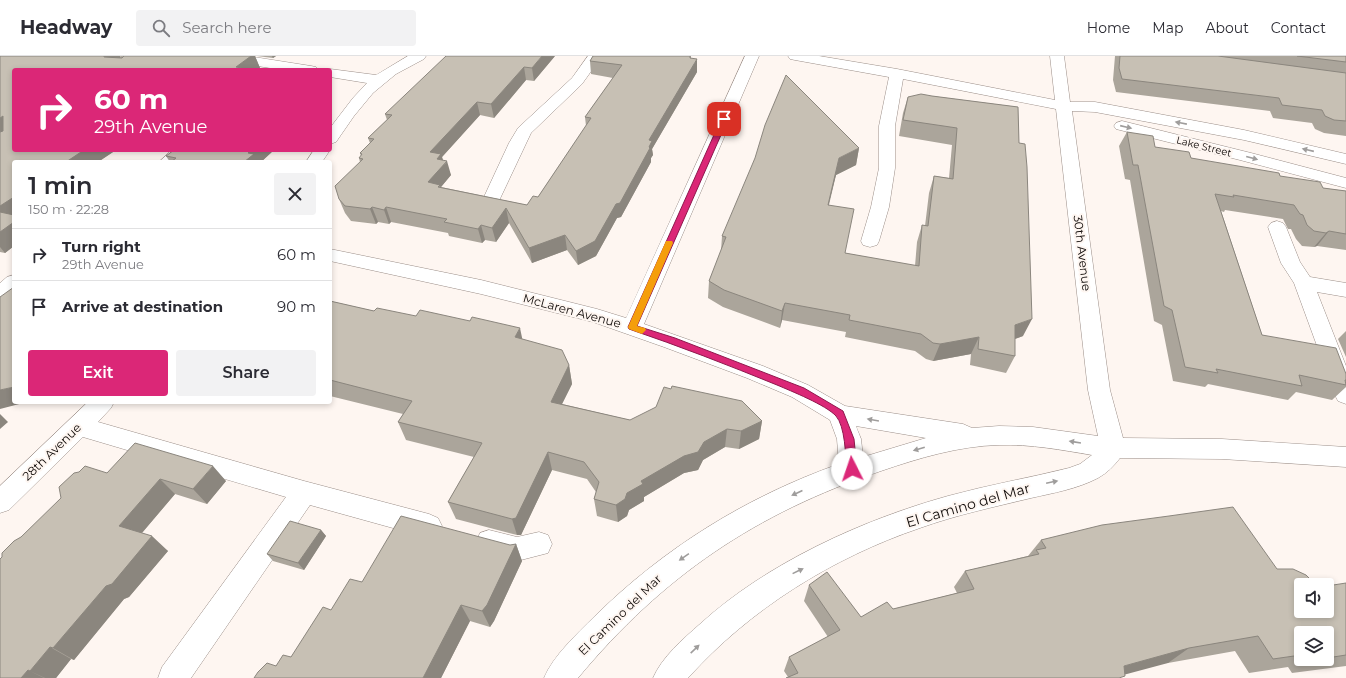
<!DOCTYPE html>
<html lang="en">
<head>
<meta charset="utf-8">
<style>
	:root { --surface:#fff; --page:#f2f2f3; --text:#2b2b33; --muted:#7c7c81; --line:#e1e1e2; --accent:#db2777 }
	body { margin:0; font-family:Montserrat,sans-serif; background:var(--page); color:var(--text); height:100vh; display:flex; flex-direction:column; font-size:15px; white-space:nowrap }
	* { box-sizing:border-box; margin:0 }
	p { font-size:13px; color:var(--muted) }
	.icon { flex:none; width:22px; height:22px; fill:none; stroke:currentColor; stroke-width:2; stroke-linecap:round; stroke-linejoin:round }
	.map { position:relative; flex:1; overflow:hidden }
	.panel { position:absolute; left:12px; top:104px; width:320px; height:244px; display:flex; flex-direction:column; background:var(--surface); border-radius:4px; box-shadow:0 2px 6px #0003 }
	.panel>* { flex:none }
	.banner { position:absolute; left:12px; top:12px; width:320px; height:84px; border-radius:4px; box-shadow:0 2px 6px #0003; background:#db2777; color:#fff; overflow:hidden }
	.fabs { position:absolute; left:1294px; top:522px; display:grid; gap:8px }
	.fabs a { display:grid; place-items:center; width:40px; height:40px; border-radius:4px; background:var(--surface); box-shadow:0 2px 6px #0003; font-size:20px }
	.pin { position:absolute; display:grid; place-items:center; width:34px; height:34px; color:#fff; margin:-17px; border-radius:8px; box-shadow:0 2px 6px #0006 }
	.me { position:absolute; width:44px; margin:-22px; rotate:356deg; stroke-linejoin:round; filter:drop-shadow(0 0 3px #0008) }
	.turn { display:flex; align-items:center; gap:14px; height:84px; padding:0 16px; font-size:18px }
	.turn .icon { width:52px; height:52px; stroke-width:2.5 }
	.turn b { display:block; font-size:28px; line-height:34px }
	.round { display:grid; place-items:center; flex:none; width:42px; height:42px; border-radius:4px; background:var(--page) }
	.summary { display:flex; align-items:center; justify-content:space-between; height:68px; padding:0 16px }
	h1 { font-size:24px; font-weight:600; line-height:30px }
	.action { display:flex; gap:8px; margin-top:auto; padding:8px 16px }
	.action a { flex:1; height:46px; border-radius:4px; background:var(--accent); color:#fff; font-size:16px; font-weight:600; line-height:46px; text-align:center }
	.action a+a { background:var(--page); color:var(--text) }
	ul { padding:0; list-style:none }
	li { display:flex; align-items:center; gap:12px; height:52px; padding:0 16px; border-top:1px solid var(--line) }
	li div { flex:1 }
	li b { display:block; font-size:15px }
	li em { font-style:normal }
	header { display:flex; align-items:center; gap:24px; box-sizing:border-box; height:56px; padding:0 20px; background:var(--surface); border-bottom:1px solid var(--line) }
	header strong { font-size:19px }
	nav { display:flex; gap:22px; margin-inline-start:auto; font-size:14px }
	.search { width:280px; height:36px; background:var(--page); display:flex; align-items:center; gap:10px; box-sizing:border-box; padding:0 14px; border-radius:4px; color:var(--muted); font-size:15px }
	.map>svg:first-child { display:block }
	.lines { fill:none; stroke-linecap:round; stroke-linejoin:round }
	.minor-casing { stroke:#9b8e88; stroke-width:1 }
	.minor { fill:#fff; fill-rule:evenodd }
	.wall { fill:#aba59b; fill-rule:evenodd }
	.shaded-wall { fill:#8b867e }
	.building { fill:#c7c0b4; stroke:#8b867e }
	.oneway { fill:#9f9d9c }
	.route { fill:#db2777; stroke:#8e194d }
	.slow { fill:#f59e0b }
	.labels { text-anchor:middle; stroke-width:4; stroke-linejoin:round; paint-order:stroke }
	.far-street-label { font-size:10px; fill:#0f0a08; stroke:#fef6f1 }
	.street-label { font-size:12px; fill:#0f0a08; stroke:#fef6f1 }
	.near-street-label { font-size:14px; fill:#0f0a08; stroke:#fef6f1 }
</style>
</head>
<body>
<header>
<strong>Headway</strong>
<div class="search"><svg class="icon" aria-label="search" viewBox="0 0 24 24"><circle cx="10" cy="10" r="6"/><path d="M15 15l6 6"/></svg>Search here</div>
<nav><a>Home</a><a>Map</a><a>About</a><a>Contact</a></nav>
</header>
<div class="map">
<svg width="1346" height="622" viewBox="0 0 1346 622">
	<rect width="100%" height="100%" fill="#fef6f1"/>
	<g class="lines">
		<g class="minor-casing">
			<path id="minor" d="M212 0H247L311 10 316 11 318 14H283L219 4 214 3Z
				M408 0H426L424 3 396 18 373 37 354 60 336 86 330 88V72L353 42 367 27 330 21V14H325L330 13 376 19Z
				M588 0H602L582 28 531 77 498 147 492 148 486 147 483 143 509 87 518 72 572 22Z
				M745 0H759L644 268 763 310 808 329 845 350 963 368 972 372 999 370 1033 371 1098 380 1088 334 1056 53 903 23 895 70V112L889 151 879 185 877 189 870 191 863 189 861 185 871 151 879 112V70L889 21 795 4 790 3 788 0H819L897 13 1055 44 1050 0H1064L1070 46H1095L1244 74 1346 98V108L1244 84 1095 56 1072 55 1110 334 1123 382 1222 383 1346 391V411L1222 403 1120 402C1114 410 1107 417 1098 422 1077 433 1053 437 1031 442 994 451 956 459 920 472 832 502 750 553 688 622H653C662 601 683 583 700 568 767 507 862 464 948 440 988 429 1029 422 1069 412L1080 408 1092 399C1062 394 1031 388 999 389 959 390 919 402 881 415 755 458 664 519 578 622H544C553 600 577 578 594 561 664 492 746 441 839 408L837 383 830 364 792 341 747 322 664 291 593 266 481 238 330 205V193L481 224 597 253 626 262ZM856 370 926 382 863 401 861 383Z
				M1122 65 1251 97 1346 122V132L1240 104 1116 73 1114 70 1116 67Z
				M172 94H190L177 106H159Z
				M314 94H330L322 106H306Z
				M1277 165 1283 167 1286 171 1300 206 1310 221 1346 227V241L1317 236 1346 310V348L1338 345 1335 339 1294 227 1281 207 1268 171 1271 167Z
				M14 219V236L7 242 0 244V227L7 221Z
				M88 346H114L111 352 98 366 304 425 429 458 438 462 442 470 438 478 429 482 310 449 191 622H158L162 611 286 441 83 381 9 454 0 457V430Z
				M489 474 517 481 539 476 548 479 552 488 548 497 517 505 480 495 476 486 480 477Z"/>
		</g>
		<use href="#minor" class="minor"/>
	</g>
	<path class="wall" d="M0 0H120V2H121L120 0H255L260 12 257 14H14V94H116L98 106H14V190L5 197 0 196Z
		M257 0H276L273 2Z
		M555 0 534 25 526 24 494 62 480 59 442 101 443 104 451 119 441 131 527 149 538 141 586 70 585 61 613 22 591 18 590 5 593 0H691V2L697 16 652 93 653 99 651 102V106L621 161 617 162 596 200 578 209 567 194 532 207 509 167 496 186 485 184 482 187 449 180 448 177 391 166 389 168 378 166 376 168 351 165 345 157 339 143 360 106 359 102 361 100 360 97 370 87 368 82 387 64 385 58Z
		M1115 0H1346V80L1324 77 1315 73 1312 67 1273 62 1270 55 1116 36 1113 24Z
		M932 40 1018 51 1023 280 1015 283V300L1006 317 970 309 971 298 933 305 926 303 915 295 845 281 846 276 782 264 780 272 723 251 708 242 709 225 721 195 722 180 859 92 856 109 836 119 829 149 845 197 915 210 917 186 922 169 925 170 929 137 934 120 949 122 952 89 899 80 903 57 908 41Z
		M1127 76 1155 91 1191 102 1280 120 1323 132 1346 135V194L1317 190 1314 191 1302 190 1296 183 1291 173H1288L1283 163 1225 154 1224 156 1221 155 1262 279 1346 318V331L1332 344 1296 336 1288 344 1208 328 1205 331 1173 325 1162 269 1154 265 1130 124 1125 123 1119 90Z
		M174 94H274L261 106H170L166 100Z
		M330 245 374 255 522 283 569 309 572 328 562 348 630 364 762 365 759 383 739 393 725 391 703 404 698 414 684 417 644 441V445L629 454 627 460 618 466 597 460 594 443 596 436 587 423 552 414 521 479H517L456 463 448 446 474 401 406 384 398 366 403 358 330 340Z
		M1346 275V301L1338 283Z
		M107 417 226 425 207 448 175 438 142 477 168 495 129 541 124 543 74 604 71 603 56 622H0L21 481Z
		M321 474 326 480 304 514 273 505 267 498Z
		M1041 484 1301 555 1346 527V610L1292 617 1288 611 1249 617 1235 595 1168 607 788 621 784 615 789 601 828 581 804 545 809 529 861 561 957 537 954 531 965 515 1028 500ZM1301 577H1327V603H1301Z
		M516 488 522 505 494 565 490 571 470 565 441 622H254L291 601 331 554 362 526Z"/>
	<path class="shaded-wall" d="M104 0H120L122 5 104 1Z
		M251 0H255L260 12 257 14H237L236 11Z
		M272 0H276L273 2Z
		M542 0H555L534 25 532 12Z
		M697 3V16L652 93 653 99 651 102V106L621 161 617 162 596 200 578 209 576 195 649 84Z
		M524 11 526 24 494 62 491 48Z
		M477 46 480 59 442 101 444 109 447 105 451 119 441 131 428 126 430 96Z
		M3 60 14 74 0 81V62Z
		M859 92 856 109 836 119 824 166 828 149 839 102Z
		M84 94H116L98 106H66Z
		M251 94H274L261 106H244L248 97Z
		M14 141V164L0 163V150Z
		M372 151 378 166 376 168 370 153Z
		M386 151 391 166 389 168 384 154Z
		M506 152 509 167 496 186 492 172Z
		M14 166V190L5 197 0 191V176Z
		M481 169 485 184 482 187 478 173Z
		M1329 175 1317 190 1314 191 1326 177Z
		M565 179 567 194 532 207 529 192Z
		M785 247 782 264 780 272 782 255Z
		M1032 263 1023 280 1006 286 1015 269Z
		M520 272 524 291 515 281Z
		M979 281 971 298 933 305 940 288Z
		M569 309 572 328 554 364 551 346Z
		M14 331V346H27L0 353V334Z
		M0 358 8 366 0 373Z
		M762 365 759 383 739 393 741 375Z
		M727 373 725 391 703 404 698 414 684 417 644 441V445L629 454 627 460 618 466 616 449 627 437 641 425 704 386Z
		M548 396 552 414 521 479H517L512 463Z
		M213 410 226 425 207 448 193 433Z
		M160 423 175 438 135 485 119 470Z
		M321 474 326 480 304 514 298 507Z
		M152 480 168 495 129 541 124 543 74 604 53 592 106 530Z
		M516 488 522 505 494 565 490 571 482 555Z
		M461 549 470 565 441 622H423Z
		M50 591 71 603 56 622H45L30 615Z
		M1189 592 1168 607 1112 622 1124 610Z
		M28 614 44 622H21Z"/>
	<path class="building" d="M0 0H104V1L122 2 124 0H251L236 11 254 14H14V94H84L66 106H14V141L0 150V76L3 75V60L0 62Z
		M446 0H542L532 12 524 11 491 48 477 46 430 96 441 98 437 103 447 105 428 126 440 129 438 131 527 149 533 140 538 141 591 62 585 61 622 9 590 5 593 0H690V2L697 3 649 84 652 85 649 91 650 92 620 147 616 148 595 185 576 195 565 179 529 192 506 152 492 172 481 169 478 173 444 166 447 163 386 151 384 154 372 151 370 153 345 150 339 143 335 130 363 103 359 102 362 98 360 97 374 83 368 82 392 59 385 58Z
		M1120 0H1218L1346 17V65L1334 64 1325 60 1322 54 1282 49 1279 42 1122 23 1119 12Z
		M1297 0H1346V6Z
		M786 19 859 92 839 102 828 149 854 153 845 197 919 210 922 169 928 170 934 120 953 123 957 72 903 64 908 41 921 38 932 40 1018 51 1019 87 1025 88 1027 111 1032 263 1015 269V300L978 293 979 281 940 288 933 287 921 278 849 264 850 259 785 247 782 255 724 234 709 225 726 181 722 180 755 102 765 69Z
		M1127 76 1153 80 1155 91 1189 96 1191 102 1279 117 1280 120 1320 126 1323 132 1346 135V178L1329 175 1326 177 1314 175 1307 169 1303 159 1300 158 1294 149 1233 139 1234 141 1215 138 1262 279 1336 292 1346 318V324H1345L1346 329 1299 319 1302 330 1216 313 1218 317 1185 311 1172 254 1164 250 1138 109H1133Z
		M174 94H251L248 97 254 98 244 106H171L176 102 166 100Z
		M0 156 14 159V166L0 176Z
		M14 231V331L0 334V241Z
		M330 245 374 255 377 252 416 260 420 254 470 265 472 261 520 272 515 281 562 294 569 309 551 346 630 364 656 351 664 331 671 333 672 330 742 345 762 365 741 375 727 373 704 386 698 396 684 400 641 425 643 428 627 437 625 443 616 449 594 443 599 426 584 406 548 396 516 462 512 463 448 446 482 387 398 366 412 345 330 324Z
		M135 387 213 410 193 433 160 423 119 470 152 480 112 528 106 530 53 592 50 591 30 615 28 614 21 622H0V503L2 501V497L14 485 21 481 61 442 59 431 74 417 79 416 85 410 107 417Z
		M1233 451 1277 513H1293L1306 519 1316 529H1301V555H1327V530L1346 527V599L1327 602V577H1301V599L1273 603 1258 580 1189 592 1124 610 1125 620 1119 622H786L798 617 789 601 840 574 809 529 827 516 861 561 887 546 893 553 974 533 965 515 1039 498 1036 494 1046 492 1041 484 1102 469 1169 460Z
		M401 460 510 489 516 488 487 549 482 555 461 549 423 622H254L258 616 267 607 276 610 283 599 291 601 323 551 331 554 350 523 362 526Z
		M290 465 321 474 298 507 267 498Z"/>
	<defs><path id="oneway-solid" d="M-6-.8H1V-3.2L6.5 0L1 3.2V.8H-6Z"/></defs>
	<g class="oneway">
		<use href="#oneway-solid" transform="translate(1181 67) rotate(-169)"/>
		<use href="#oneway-solid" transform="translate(1126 71) rotate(13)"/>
		<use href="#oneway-solid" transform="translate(1308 94) rotate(-167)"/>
		<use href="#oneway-solid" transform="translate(1252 102) rotate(15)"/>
		<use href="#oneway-solid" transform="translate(873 364) rotate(-170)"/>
		<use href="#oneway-solid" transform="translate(1075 386) rotate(-171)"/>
		<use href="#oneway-solid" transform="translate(919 393) rotate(164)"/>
		<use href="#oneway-solid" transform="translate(1052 426) rotate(-12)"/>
		<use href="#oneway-solid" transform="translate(797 437) rotate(155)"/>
		<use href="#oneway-solid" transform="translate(684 501) rotate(145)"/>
		<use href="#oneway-solid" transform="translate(798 515) rotate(-26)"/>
		<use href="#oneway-solid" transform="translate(695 593) rotate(-44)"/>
	</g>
	<path class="route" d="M722 61 728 63 637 270 675 282 804 332 843 355 854 383 857 413 855 416 852 417 848 416 846 413C846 400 845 370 836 360 826 349 791 335 777 329 728 309 679 290 629 273L628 271Z"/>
	<path class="slow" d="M666 185H672L673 187 637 270 645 272 646 274 642 278 629 273 628 271Z"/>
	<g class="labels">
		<g class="far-street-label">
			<text transform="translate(1204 90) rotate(14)" y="4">Lake Street</text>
		</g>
		<g class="street-label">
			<text transform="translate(1082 197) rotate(83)" y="4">30th Avenue</text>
			<text transform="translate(572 255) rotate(15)" y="4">McLaren Avenue</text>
			<text transform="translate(52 396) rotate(-44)" y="4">28th Avenue</text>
			<text transform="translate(620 559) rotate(-44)" y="4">El Camino del Mar</text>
		</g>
		<g class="near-street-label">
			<text transform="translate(968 449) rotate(-16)" y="5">El Camino del Mar</text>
		</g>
	</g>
</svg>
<div class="fabs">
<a><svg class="icon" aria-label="sound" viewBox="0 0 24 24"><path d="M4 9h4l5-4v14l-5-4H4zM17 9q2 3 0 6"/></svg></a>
<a><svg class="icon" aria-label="layers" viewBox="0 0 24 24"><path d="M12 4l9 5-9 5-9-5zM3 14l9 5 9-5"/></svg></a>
</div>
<div class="pin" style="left:724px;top:63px;background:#d93025"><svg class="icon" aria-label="arrive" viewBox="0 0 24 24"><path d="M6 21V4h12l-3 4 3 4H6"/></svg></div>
<svg class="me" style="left:852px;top:413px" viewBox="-20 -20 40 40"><circle r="19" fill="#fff"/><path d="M0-13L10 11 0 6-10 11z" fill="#db2777"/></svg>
<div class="banner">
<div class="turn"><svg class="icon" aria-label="right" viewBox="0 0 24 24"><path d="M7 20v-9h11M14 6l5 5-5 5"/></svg><div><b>60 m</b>29th Avenue</div></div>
</div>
<section class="panel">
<div class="summary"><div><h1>1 min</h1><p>150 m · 22:28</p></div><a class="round"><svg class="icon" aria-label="close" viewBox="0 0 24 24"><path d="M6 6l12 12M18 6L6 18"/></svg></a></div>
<ul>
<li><svg class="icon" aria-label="right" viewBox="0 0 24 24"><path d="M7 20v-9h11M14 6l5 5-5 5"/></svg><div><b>Turn right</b><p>29th Avenue</p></div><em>60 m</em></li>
<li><svg class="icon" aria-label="arrive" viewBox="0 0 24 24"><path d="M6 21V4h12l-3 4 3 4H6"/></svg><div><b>Arrive at destination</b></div><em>90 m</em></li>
</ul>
<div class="action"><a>Exit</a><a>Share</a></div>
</section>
</div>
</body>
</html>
